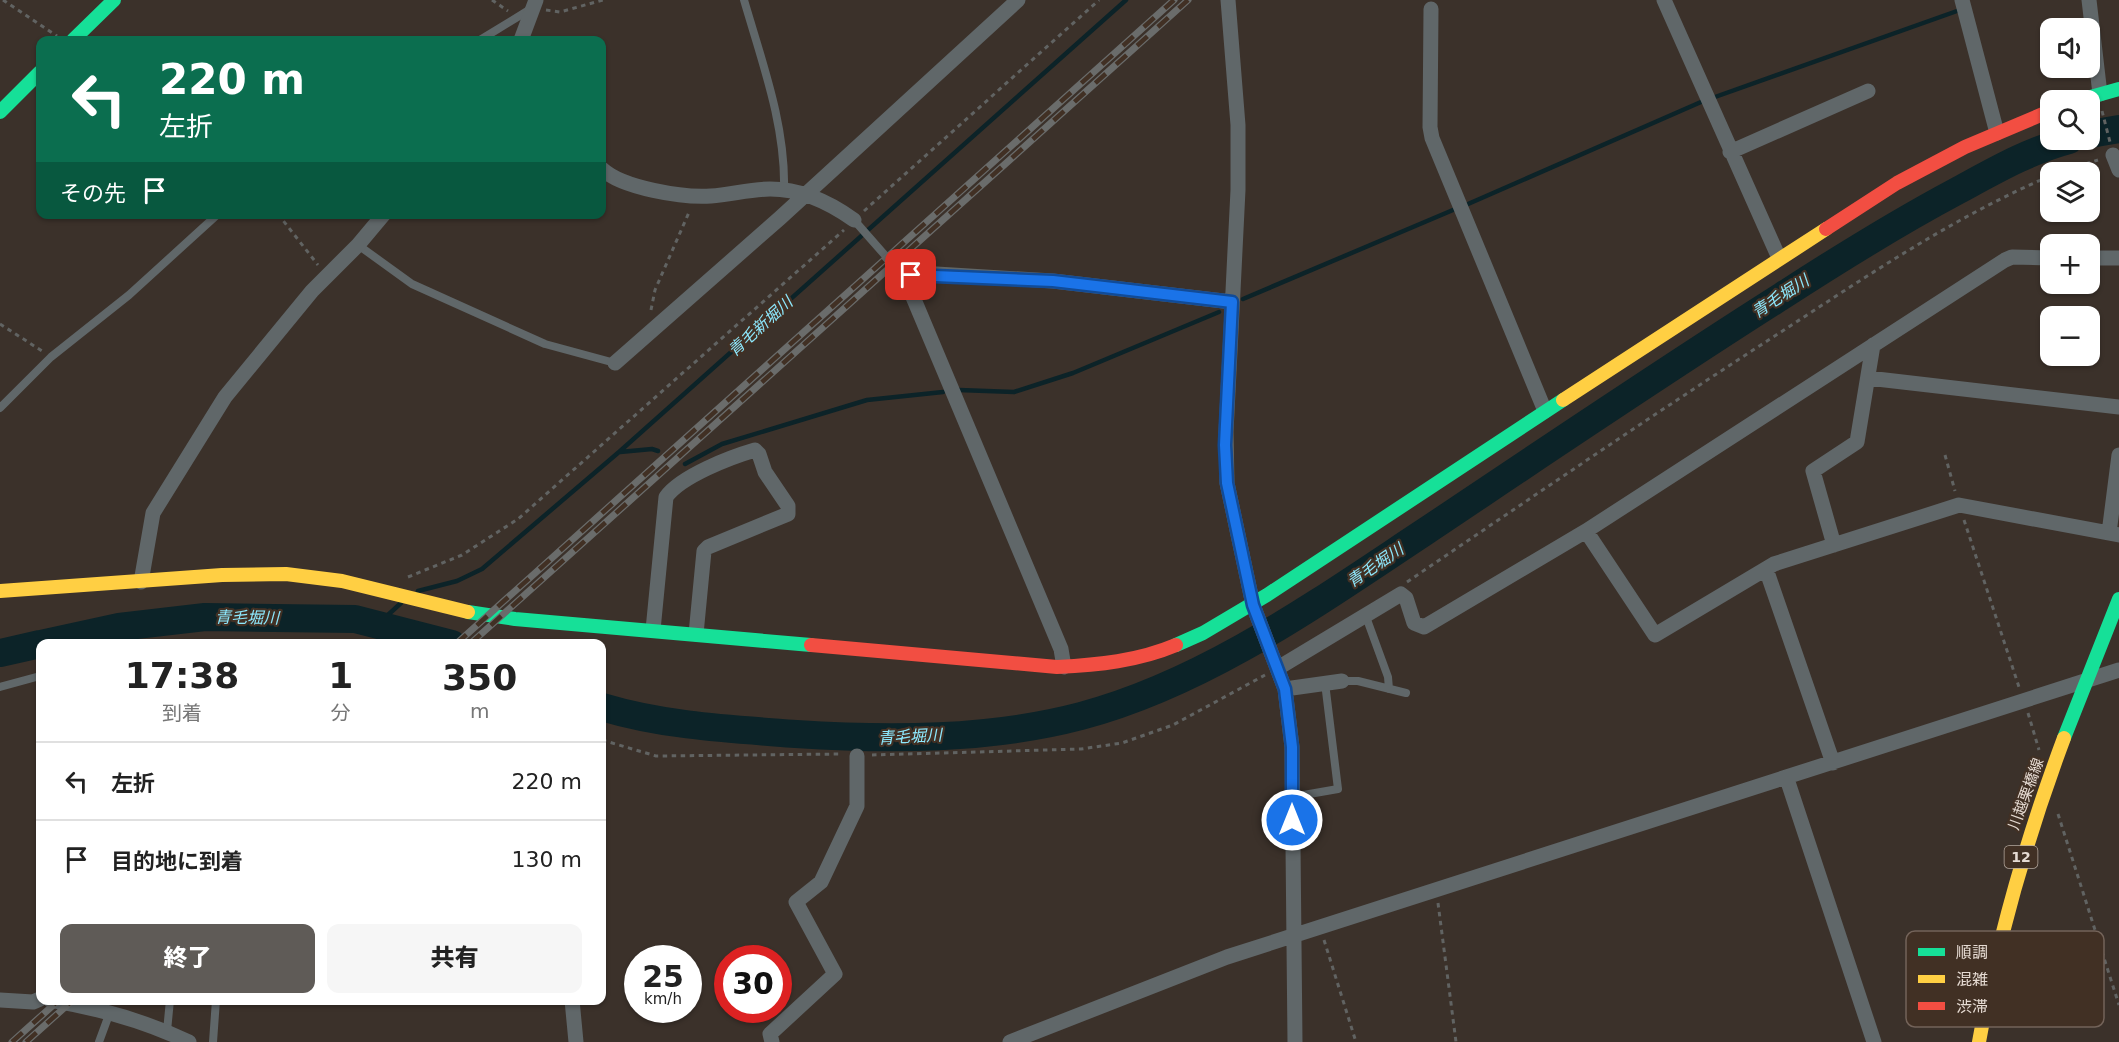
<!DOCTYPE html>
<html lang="ja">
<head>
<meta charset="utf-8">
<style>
	:root { --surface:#fff; --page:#f6f6f6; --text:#222; --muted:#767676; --line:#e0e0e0; --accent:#5f5b57 }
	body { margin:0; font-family:"DejaVu Sans","Noto Sans JP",sans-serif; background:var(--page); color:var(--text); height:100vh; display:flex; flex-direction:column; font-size:22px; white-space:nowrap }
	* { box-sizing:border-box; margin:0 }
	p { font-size:20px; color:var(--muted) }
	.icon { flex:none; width:33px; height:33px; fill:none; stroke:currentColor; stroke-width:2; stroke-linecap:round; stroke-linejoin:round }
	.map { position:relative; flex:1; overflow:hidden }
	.details { position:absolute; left:36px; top:639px; width:570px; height:366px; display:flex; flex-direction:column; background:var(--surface); border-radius:12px; box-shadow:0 2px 4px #0004 }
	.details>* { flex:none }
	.hud { position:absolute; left:36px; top:36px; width:570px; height:183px; border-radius:12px; box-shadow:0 2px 4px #0004; background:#0b6e4f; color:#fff; overflow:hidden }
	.controls { position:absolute; left:2040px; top:18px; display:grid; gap:12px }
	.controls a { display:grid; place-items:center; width:60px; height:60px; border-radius:12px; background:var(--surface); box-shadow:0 2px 4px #0004; font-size:30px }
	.speed { position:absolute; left:624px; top:945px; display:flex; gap:12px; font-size:30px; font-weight:700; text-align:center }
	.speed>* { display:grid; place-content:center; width:78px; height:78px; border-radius:50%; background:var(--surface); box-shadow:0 2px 4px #0004; line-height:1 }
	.speed small { font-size:15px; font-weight:400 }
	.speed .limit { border:9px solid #d22; background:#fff; color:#111 }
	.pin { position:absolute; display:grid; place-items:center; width:51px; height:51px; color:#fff; margin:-26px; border-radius:12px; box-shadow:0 3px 9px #0006 }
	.me { position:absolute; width:66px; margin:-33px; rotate:0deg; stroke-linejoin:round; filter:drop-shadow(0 0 4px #0008) }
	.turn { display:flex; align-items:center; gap:21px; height:126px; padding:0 24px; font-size:27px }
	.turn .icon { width:78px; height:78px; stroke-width:2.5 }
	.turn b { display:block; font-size:42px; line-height:51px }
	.then { display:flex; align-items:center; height:57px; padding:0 24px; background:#0003; gap:12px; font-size:22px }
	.eta { display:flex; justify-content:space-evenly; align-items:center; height:102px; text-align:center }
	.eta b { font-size:36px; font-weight:800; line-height:42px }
	.primary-button { display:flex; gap:12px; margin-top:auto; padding:12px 24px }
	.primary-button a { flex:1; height:69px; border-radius:12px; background:var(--accent); color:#fff; font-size:24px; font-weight:800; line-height:69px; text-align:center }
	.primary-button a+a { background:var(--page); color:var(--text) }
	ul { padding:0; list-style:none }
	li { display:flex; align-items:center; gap:18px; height:78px; padding:0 24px; border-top:2px solid var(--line) }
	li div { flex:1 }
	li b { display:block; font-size:22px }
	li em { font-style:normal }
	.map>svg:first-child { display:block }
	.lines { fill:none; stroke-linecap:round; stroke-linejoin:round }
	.stream { stroke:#0c2328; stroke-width:4.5 }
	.river { stroke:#0c2328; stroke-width:28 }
	.path { stroke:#616362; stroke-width:3; stroke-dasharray:4.5 4.5; stroke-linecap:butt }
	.lane { stroke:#606769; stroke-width:8 }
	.street { stroke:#606769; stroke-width:15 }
	.fast { stroke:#16e098; stroke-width:14 }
	.slow { stroke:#ffcf43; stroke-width:14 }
	.jam { stroke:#f24e42; stroke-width:14 }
	.rail-casing { stroke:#6a6c6b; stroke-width:7 }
	.rail { stroke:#413024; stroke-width:4.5; stroke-dasharray:14; stroke-linecap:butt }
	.route-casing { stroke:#114b97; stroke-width:15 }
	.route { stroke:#1a73e8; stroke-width:10 }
	.labels { text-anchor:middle; stroke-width:4.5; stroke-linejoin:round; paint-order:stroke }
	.shield { fill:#413024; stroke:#b4a89e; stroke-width:1.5 }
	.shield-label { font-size:14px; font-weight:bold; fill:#e6dbd3 }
	.street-label { font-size:15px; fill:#e6dbd3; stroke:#413024 }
	.water-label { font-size:16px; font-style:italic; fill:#8de8fd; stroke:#413024 }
	.key { fill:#413024; stroke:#736359; stroke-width:1.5 }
	.key-label { font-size:16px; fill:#e6dbd3 }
</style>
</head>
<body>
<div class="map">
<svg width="2119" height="1042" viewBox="0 0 2119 1042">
	<rect width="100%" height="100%" fill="#3b312a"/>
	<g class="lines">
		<path class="stream" d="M1715 97 1957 11
			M1468 204 1701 102
			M1243 299 1453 210
			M959 390 1014 392 1073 373 1219 312
			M620 452 652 449 658 451
			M685 464 722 444 867 400 943 392
			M418 591 457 581 482 569 619 452 1126 0
			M377 625 401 603"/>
		<path class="river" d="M2090 134 2119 129
			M41 644 119 627 205 617 355 619 452 644
			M0 653 40 644
			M602 707C665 726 730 729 796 734 889 740 990 740 1081 716 1206 683 1320 601 1426 531 1544 452 1662 372 1782 296 1839 259 1897 223 1957 191 1994 171 2028 151 2069 140"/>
		<path class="path" d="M3 0 57 36
			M492 0 508 11
			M546 10 560 12 603 0
			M2102 111 2110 142
			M2060 172 2098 160
			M864 211 1099 0
			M278 214 318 265
			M651 310 655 290 690 210
			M0 324 42 351
			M1945 455 1955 491
			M1964 520 2019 687
			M408 577 462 555 518 519 844 230
			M1407 582C1532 497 1657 412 1784 330 1870 274 1956 216 2050 176
			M2028 713 2039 750
			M602 740 656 756 841 754
			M872 755 1081 749 1122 743 1173 725 1265 675
			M2058 814 2119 1005
			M1438 903 1456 1042
			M1324 940 1356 1042"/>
		<path class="lane" d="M744 0C762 62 786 126 784 191
			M480 40 529 10
			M854 220 905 278
			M358 245 412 284 545 344 615 363
			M0 408 51 357 129 295 218 214
			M1365 614 1388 677 1389 689
			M1342 681H1358L1406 693
			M0 687 40 676
			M1292 797 1338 789 1325 683
			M167 1031 170 1000
			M99 1042 110 1012
			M213 1042 216 1000"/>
		<path class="street" d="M1228 0 1238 125V190L1226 432 1227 483 1253 605 1285 689 1292 747 1295 1042
			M1664 0 1779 258
			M1962 0 1997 133
			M2089 0 2100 94
			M1431 9 1430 127 1432 138 1545 411
			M521 40 536 0
			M1730 152 1868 91
			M2113 155 2119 170
			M602 169C622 188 683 198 711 196 730 195 750 189 770 189 802 189 829 202 854 220
			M2090 258H2119
			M615 363 780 218 1018 0
			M1868 378 2119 407
			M1586 531 1655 635 1774 564 1959 505 2119 535
			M2109 533 2119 455
			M1834 545 1813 471 1857 442 1873 345
			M1766 569 1833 763
			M141 582 153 513 225 397 312 291 358 245 384 214
			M653 630 666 497C681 476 731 457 755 450L759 454 765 472 788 506V514L708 547 704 551 696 634
			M1064 667 1061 649 905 278 920 273 1053 281 1232 302
			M1278 668 1401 594 1406 598 1414 623 1424 627 1586 531 2005 260 2012 257 2050 258
			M1285 689 1342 681
			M1787 779 1874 1042
			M0 1000 33 1002 40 999
			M50 1000C98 1008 145 1021 189 1042
			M572 1000 576 1042
			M772 1042 770 1034 835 974 796 902 821 882 857 806V756
			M1010 1042 1227 957 2119 670"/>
		<path class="fast" d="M73 40 114 0
			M2080 100 2119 89
			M0 112 40 72
			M468 612 515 619 811 645
			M1176 645 1203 633 1267 595 1563 400
			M2064 738 2119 599"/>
		<path class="slow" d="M1563 400 1826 229
			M0 591 222 575 286 574 342 581 468 612
			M1979 1042C1998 938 2027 837 2064 738"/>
		<path class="jam" d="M1826 229 1897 183 1965 147 2050 111
			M811 645 1057 667C1098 665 1138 661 1176 645"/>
		<g class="rail-casing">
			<path id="rail" d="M456 644 1174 0
				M470 644 1188 0
				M12 1042 59 1000
				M26 1042 73 1000"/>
		</g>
		<use href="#rail" class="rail"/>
	</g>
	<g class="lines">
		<g class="route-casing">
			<path id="route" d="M911 275 1053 281 1232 302 1225 445 1227 483 1253 605 1285 689 1292 747V820"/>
		</g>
		<use href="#route" class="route"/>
	</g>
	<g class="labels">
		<rect class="shield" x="2004.5" y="846" width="33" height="22" rx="4.5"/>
		<g class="shield-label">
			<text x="2021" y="862">12</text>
		</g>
		<g class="street-label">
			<text transform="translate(2026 794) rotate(-70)" y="5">川越栗橋線</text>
		</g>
		<g class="water-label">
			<text transform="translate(1780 296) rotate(-33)" y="6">青毛堀川</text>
			<text transform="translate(760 326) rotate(-42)" y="6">青毛新堀川</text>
			<text transform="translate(1375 565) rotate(-34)" y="6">青毛堀川</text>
			<text transform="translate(247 617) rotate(1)" y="6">青毛堀川</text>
			<text transform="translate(910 736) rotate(-3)" y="6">青毛堀川</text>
		</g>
	</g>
	<rect x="1906" y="931" width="198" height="96" rx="9" class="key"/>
	<rect x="1918" y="948" width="27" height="8" fill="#16e098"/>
	<rect x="1918" y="975" width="27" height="8" fill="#ffcf43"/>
	<rect x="1918" y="1002" width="27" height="8" fill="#f24e42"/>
	<g class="key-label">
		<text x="1956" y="958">順調</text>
		<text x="1956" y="985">混雑</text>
		<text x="1956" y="1012">渋滞</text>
	</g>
</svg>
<div class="controls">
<a><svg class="icon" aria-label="sound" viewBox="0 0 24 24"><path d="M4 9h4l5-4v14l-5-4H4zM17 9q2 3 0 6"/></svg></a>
<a><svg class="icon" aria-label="search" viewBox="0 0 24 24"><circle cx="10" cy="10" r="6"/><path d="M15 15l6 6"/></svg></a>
<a><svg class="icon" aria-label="layers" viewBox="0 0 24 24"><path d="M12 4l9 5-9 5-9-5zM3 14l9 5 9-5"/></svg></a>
<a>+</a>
<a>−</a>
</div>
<div class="speed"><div>25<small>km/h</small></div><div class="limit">30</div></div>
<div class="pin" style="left:911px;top:275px;background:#d93025"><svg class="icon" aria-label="arrive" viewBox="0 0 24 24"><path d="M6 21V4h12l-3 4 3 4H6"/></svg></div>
<svg class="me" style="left:1292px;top:820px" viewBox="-20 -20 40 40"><circle r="17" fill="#1a73e8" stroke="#fff" stroke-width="3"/><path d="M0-11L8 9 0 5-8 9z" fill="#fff"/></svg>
<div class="hud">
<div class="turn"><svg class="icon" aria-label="left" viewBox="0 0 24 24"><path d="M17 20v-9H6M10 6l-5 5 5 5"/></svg><div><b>220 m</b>左折</div></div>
<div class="then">その先<svg class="icon" aria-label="arrive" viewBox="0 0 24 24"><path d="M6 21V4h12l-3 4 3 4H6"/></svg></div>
</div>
<section class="details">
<div class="eta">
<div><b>17:38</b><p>到着</p></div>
<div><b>1</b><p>分</p></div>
<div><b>350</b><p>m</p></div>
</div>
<ul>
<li><svg class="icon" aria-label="left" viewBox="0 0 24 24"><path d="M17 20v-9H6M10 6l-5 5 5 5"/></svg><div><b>左折</b></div><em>220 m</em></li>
<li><svg class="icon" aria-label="arrive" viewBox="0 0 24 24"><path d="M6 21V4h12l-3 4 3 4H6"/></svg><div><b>目的地に到着</b></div><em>130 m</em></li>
</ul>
<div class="primary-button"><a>終了</a><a>共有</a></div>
</section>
</div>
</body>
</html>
